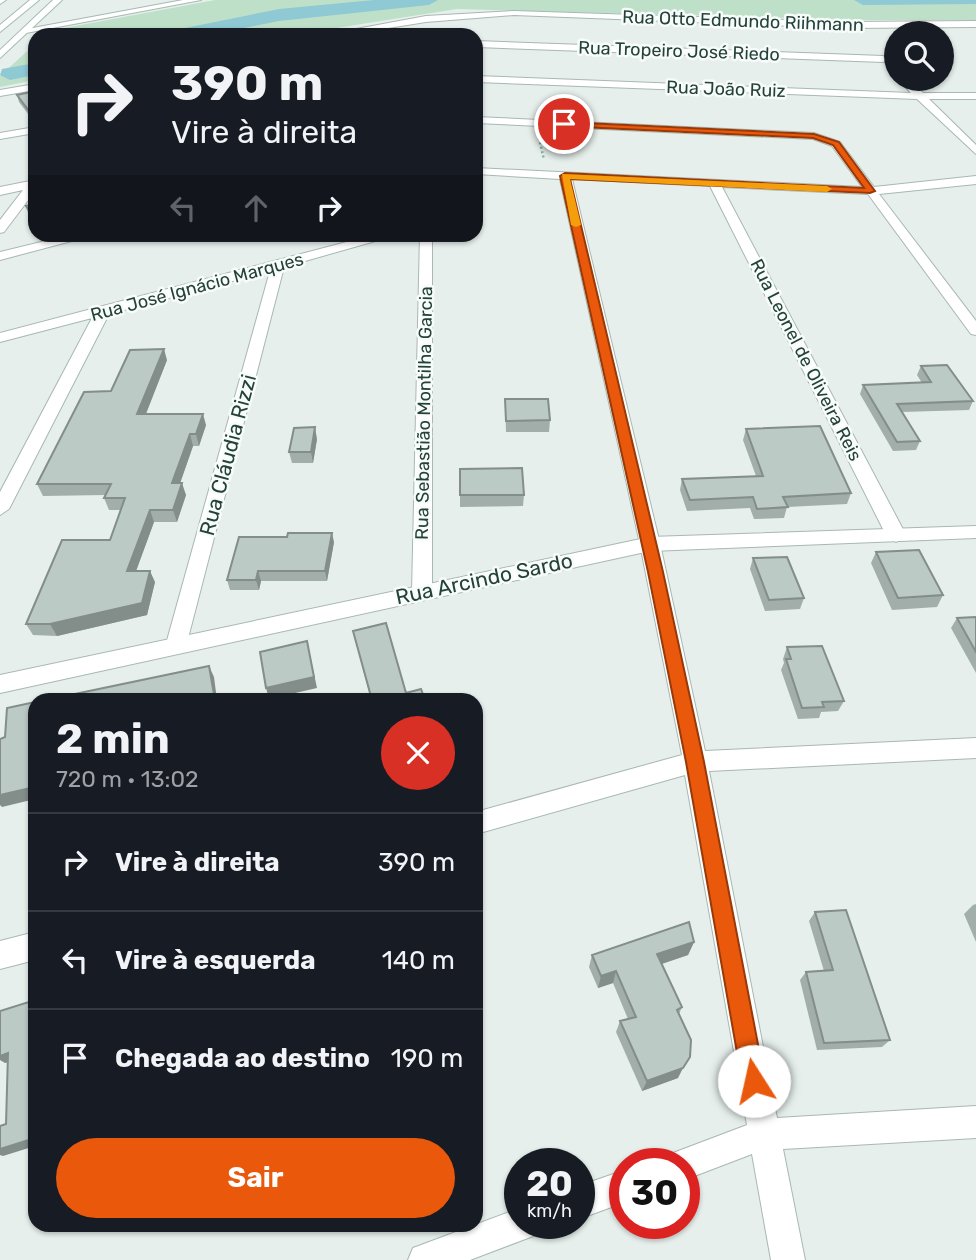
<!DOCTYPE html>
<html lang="pt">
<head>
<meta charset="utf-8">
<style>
	:root { --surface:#171b24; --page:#242831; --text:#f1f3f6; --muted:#9ea1a6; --line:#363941; --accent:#ea580c }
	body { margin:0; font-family:Rubik,sans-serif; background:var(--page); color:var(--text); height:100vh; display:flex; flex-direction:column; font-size:26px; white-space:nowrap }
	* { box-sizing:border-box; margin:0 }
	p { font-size:23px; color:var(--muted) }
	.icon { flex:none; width:38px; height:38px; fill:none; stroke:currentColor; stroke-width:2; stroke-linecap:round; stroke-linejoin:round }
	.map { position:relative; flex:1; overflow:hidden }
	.side { position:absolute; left:28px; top:693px; width:455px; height:539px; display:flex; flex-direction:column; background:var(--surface); border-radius:21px; box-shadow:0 2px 5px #0004 }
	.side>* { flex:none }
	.top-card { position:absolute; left:28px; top:28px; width:455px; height:214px; border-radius:21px; box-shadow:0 2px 5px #0004; background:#171b24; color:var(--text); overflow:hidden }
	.buttons { position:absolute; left:884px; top:21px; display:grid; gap:14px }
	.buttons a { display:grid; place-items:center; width:70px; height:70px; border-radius:50%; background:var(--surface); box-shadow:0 2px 5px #0004; font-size:35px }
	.speed { position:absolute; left:504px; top:1148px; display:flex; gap:14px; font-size:35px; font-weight:700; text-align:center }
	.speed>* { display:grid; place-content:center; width:91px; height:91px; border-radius:50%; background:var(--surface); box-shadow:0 2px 5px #0004; line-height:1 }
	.speed small { font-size:18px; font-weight:400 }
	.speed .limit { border:10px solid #d22; background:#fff; color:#111 }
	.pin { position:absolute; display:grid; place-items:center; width:60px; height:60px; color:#fff; margin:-30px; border:4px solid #fff; border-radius:50%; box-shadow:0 2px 7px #0007 }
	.me { position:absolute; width:77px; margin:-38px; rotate:350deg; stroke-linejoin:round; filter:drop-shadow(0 0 5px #0008) }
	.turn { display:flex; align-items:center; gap:24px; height:147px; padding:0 28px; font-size:32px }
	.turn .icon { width:91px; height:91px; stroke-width:2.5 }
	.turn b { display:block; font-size:49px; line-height:60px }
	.lanes { display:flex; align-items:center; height:66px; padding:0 28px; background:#0003; justify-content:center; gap:35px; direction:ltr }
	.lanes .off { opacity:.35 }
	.round { display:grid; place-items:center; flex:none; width:74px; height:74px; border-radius:37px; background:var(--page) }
	.overview { display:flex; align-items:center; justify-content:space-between; height:119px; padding:0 28px }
	h1 { font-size:42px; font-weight:700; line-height:52px }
	.primary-button { display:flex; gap:14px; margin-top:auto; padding:14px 28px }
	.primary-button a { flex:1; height:80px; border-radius:42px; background:var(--accent); color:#fff; font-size:28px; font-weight:700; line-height:80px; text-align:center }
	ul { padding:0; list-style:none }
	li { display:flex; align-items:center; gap:21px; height:98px; padding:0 28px; border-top:2px solid var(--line) }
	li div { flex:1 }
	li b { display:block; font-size:26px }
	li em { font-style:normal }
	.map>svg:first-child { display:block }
	.green { fill:#bfe0c8 }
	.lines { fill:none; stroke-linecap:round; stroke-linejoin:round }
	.river { fill:#8ec9d4; fill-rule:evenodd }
	.service-casing { stroke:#a8b8b2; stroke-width:2 }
	.minor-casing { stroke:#a8b8b2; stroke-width:2 }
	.tertiary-casing { stroke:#a8b8b2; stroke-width:2 }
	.secondary-casing { stroke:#a4bbb3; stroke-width:2 }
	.path { stroke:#86b3a5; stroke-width:2.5; stroke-dasharray:2 2.5; stroke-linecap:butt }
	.service { fill:#fff; fill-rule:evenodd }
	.minor { fill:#fff; fill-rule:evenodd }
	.tertiary { fill:#fff; fill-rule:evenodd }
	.secondary { fill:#fff; fill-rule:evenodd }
	.wall { fill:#a1aea9 }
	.shaded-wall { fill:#838d89 }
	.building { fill:#bbcac4; stroke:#838d89; stroke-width:2 }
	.route { fill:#ea580c; stroke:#983908; stroke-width:2 }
	.slow { fill:#f59e0b }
	.labels { text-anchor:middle; stroke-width:5; stroke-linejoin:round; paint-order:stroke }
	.far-street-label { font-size:18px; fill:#24423a; stroke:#f7fbf9 }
	.street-label { font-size:21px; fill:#24423a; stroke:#f7fbf9 }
</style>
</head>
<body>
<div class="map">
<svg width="976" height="1260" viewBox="0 0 976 1260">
	<rect width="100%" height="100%" fill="#e6efeb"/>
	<path class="green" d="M215 0H976V20H861L457 9 292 35H44L48 31Z
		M35 44V80L0 87V76Z"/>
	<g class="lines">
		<path class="river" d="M374 0H438L429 5 279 21 209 35H170L180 29 279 9Z
			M854 0H976V4L863 5Z
			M35 63V75L10 80 0 75 2 69Z"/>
		<g class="service-casing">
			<path id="service" d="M0 0H6L0 4Z"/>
		</g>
		<g class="minor-casing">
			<path id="minor" d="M514 11 848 22 976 21V27L848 28 514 15 426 22 344 35H324L426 16Z
				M476 41 883 56 888 59 883 62 476 47Z
				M476 76 911 93 898 79H908L923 93H976V99H929L976 145V154L917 99 476 82Z
				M35 84V90L0 96V90Z
				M476 117 814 133 840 142 874 187 976 176V184L879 194 976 321V335L971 334 868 194 722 187 906 535 896 542 886 535 710 186 572 179 660 544 705 751 976 738V758L709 771 777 1118 976 1106V1138L783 1149 805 1260H771L752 1154 684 1180V1164H668L673 1153 747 1125 685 775 476 834V812L682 755 640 544 560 179 476 174V168L862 187 832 146 813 139 476 123Z
				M35 127V133L0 139V133Z
				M35 180V191L4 232 0 233V220L23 190 0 195V187Z
				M74 234H98L0 260V252Z
				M377 234H400L284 267 185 650H169L166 644 270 271 109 314 9 509 0 515V492L92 318 0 342V333Z
				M420 234H432V592L429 597H415L412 592Z
				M35 932V960L0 969V941Z
				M625 1170V1202L579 1219V1186Z
				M520 1208V1223H541L536 1235 470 1260H408L413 1248Z"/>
		</g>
		<g class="tertiary-casing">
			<path id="tertiary" d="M183 0H201L26 33 22 30Z
				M976 526V538L650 551 0 693V675L650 537Z"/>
		</g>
		<g class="secondary-casing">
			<path id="secondary" d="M30 0H39L0 32V25Z
				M53 0H62L0 58V50Z"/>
		</g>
		<path class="path" d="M539 138 544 160"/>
		<use href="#service" class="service"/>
		<use href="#minor" class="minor"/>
		<use href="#tertiary" class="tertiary"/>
		<use href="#secondary" class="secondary"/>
	</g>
	<path class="wall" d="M35 91V123L19 102 17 95Z
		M35 204V224L29 216 26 206Z
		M167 360 146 414 206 425 199 446H193L180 483 186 495 177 522H154L136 571 155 582 147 615 57 636 33 635 26 624 110 540 121 510H109L104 498 106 495 43 496 37 484 111 391Z
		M921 366 973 401 969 410 902 412 920 441 916 450 893 451 860 394 863 385 922 383 917 375Z
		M505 399 550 420 549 432H506Z
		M746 429 851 493 847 504 787 507 784 518 754 519 750 508 687 511 680 490 682 479 756 476 743 440Z
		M317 439 313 463H292L289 452Z
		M460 495H524L523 506 460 507Z
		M334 542 327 581H261L259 590H230L227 580Z
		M876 552 943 595 937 607 892 610 871 563Z
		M753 558 804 598 800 609 765 611 750 569Z
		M976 617V673L951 628 957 618Z
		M353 631 406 693 425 700H371Z
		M787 647 844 701 838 711 821 712 819 718 798 719 781 670 784 663 783 659Z
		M976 904V942L964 914 973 905Z
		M815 912 890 1040 882 1047 817 1050 800 980 806 972 824 971 809 921Z
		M694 942 688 955 662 964 682 1007 679 1014 678 1078 642 1091 616 1032 620 1021 628 1019 613 983 598 988 589 967 592 955Z"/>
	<path class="shaded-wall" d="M164 349 167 360 141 426 137 414Z
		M203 414 206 425 199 446 196 434Z
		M315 427 317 439 313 463 311 452Z
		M190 434 193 446 176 495 172 483Z
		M182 483 186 495 177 522 173 510Z
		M150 510 154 522 132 582 127 571Z
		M332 533 334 542 327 581 325 571Z
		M150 571 155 582 147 615 57 636 50 624Z
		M258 571 261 581 259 590 256 580Z
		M307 641 317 688 269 699 266 688Z
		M209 666 214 677 217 700H215Z
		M35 787V799L2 807 0 805V795Z
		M694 942 688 955 652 967 657 954Z
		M616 971 613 983 598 988 601 976Z
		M8 1053 16 1060 5 1063 0 1060V1056Z
		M683 1068 678 1078 642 1091 647 1081Z
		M35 1138V1146L3 1156 0 1155V1149Z"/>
	<path class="building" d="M35 91V119L17 95Z
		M35 204V220L26 206Z
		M164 349 137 414H203L196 434H190L172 483H182L173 510H150L127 571H150L142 603 50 624H26L62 540H110L125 498H104L111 484H37L84 392 111 391 130 350Z
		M947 365 973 401 897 404 920 441 897 442 863 385 931 382 921 366Z
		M505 399H548L550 420 506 421Z
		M820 426 851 493 783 497 788 507 757 509 753 497 690 500 682 479 763 476 746 429Z
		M315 427 311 452H289L294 428Z
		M522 468 524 495H460V469Z
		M288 533H332L325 571H258L256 580H227L239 537H287Z
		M919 550 943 595 898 598 876 552Z
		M787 557 804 598 769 600 753 558Z
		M976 617V652L957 618Z
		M386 623 406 693 421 689 425 700H372L353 631Z
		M307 641 314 677 266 688 260 652Z
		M822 646 844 701 822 702 824 707 802 708 786 659H791L787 647Z
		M209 666 215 700H46Z
		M35 702V787L0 795V739L5 737 7 708Z
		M846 910 890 1040 824 1043 806 972 833 970 815 912Z
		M689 922 694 942 657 954 682 1007 677 1010 691 1040 690 1057 683 1068 647 1081 620 1021 636 1017 616 971 601 976 592 955Z
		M35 1000V1138L0 1149V1126L6 1124 8 1053 0 1056V1011Z"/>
	<path class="route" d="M564 122 814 134 839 142 875 191 870 193 570 179 663 572 704 762 765 1081 762 1089 754 1092 746 1089 742 1081 686 762 648 572 560 176 565 173 864 188 833 145 813 138 561 126Z"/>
	<path class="slow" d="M562 174 827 186 832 189 827 192 570 179 581 225 576 227 571 225Z"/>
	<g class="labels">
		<g class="far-street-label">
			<text transform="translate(743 21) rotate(2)" y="6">Rua Otto Edmundo Riihmann</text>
			<text transform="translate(679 51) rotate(2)" y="6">Rua Tropeiro José Riedo</text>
			<text transform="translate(726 89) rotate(2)" y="6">Rua João Ruiz</text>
			<text transform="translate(197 287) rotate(-15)" y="6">Rua José Ignácio Marques</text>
			<text transform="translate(806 360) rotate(63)" y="6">Rua Leonel de Oliveira Reis</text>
			<text transform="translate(424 413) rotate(-89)" y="6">Rua Sebastião Montilha Garcia</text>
		</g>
		<g class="street-label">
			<text transform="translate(228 455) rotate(-75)" y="7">Rua Cláudia Rizzi</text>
			<text transform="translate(484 579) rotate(-12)" y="7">Rua Arcindo Sardo</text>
		</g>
	</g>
</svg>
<div class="buttons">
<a><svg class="icon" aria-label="search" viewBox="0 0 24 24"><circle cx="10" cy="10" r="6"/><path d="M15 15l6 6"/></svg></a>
</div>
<div class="speed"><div>20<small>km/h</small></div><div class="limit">30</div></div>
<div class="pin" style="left:564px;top:124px;background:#d93025"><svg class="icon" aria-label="arrive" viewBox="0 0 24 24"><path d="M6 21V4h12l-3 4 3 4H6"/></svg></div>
<svg class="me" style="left:754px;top:1081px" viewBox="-20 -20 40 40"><circle r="19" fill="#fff"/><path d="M0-13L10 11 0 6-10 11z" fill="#ea580c"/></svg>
<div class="top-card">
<div class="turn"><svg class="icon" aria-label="right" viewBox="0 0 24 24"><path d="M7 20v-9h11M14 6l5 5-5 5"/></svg><div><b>390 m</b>Vire à direita</div></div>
<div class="lanes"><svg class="icon off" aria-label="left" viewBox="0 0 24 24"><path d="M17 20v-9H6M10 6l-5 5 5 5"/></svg><svg class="icon off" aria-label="ahead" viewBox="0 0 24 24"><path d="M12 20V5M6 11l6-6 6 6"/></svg><svg class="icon" aria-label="right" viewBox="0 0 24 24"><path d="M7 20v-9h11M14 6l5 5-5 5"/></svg></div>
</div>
<section class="side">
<div class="overview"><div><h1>2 min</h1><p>720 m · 13:02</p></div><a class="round" style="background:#d93025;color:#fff"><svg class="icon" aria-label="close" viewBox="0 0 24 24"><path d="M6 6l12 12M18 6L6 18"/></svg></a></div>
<ul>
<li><svg class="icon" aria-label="right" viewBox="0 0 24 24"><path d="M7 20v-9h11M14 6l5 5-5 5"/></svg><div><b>Vire à direita</b></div><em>390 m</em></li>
<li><svg class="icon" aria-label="left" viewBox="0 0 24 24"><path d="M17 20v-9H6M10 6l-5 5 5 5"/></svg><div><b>Vire à esquerda</b></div><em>140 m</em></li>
<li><svg class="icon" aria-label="arrive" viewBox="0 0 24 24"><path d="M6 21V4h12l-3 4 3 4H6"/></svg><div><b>Chegada ao destino</b></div><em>190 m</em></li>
</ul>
<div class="primary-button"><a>Sair</a></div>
</section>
</div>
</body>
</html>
